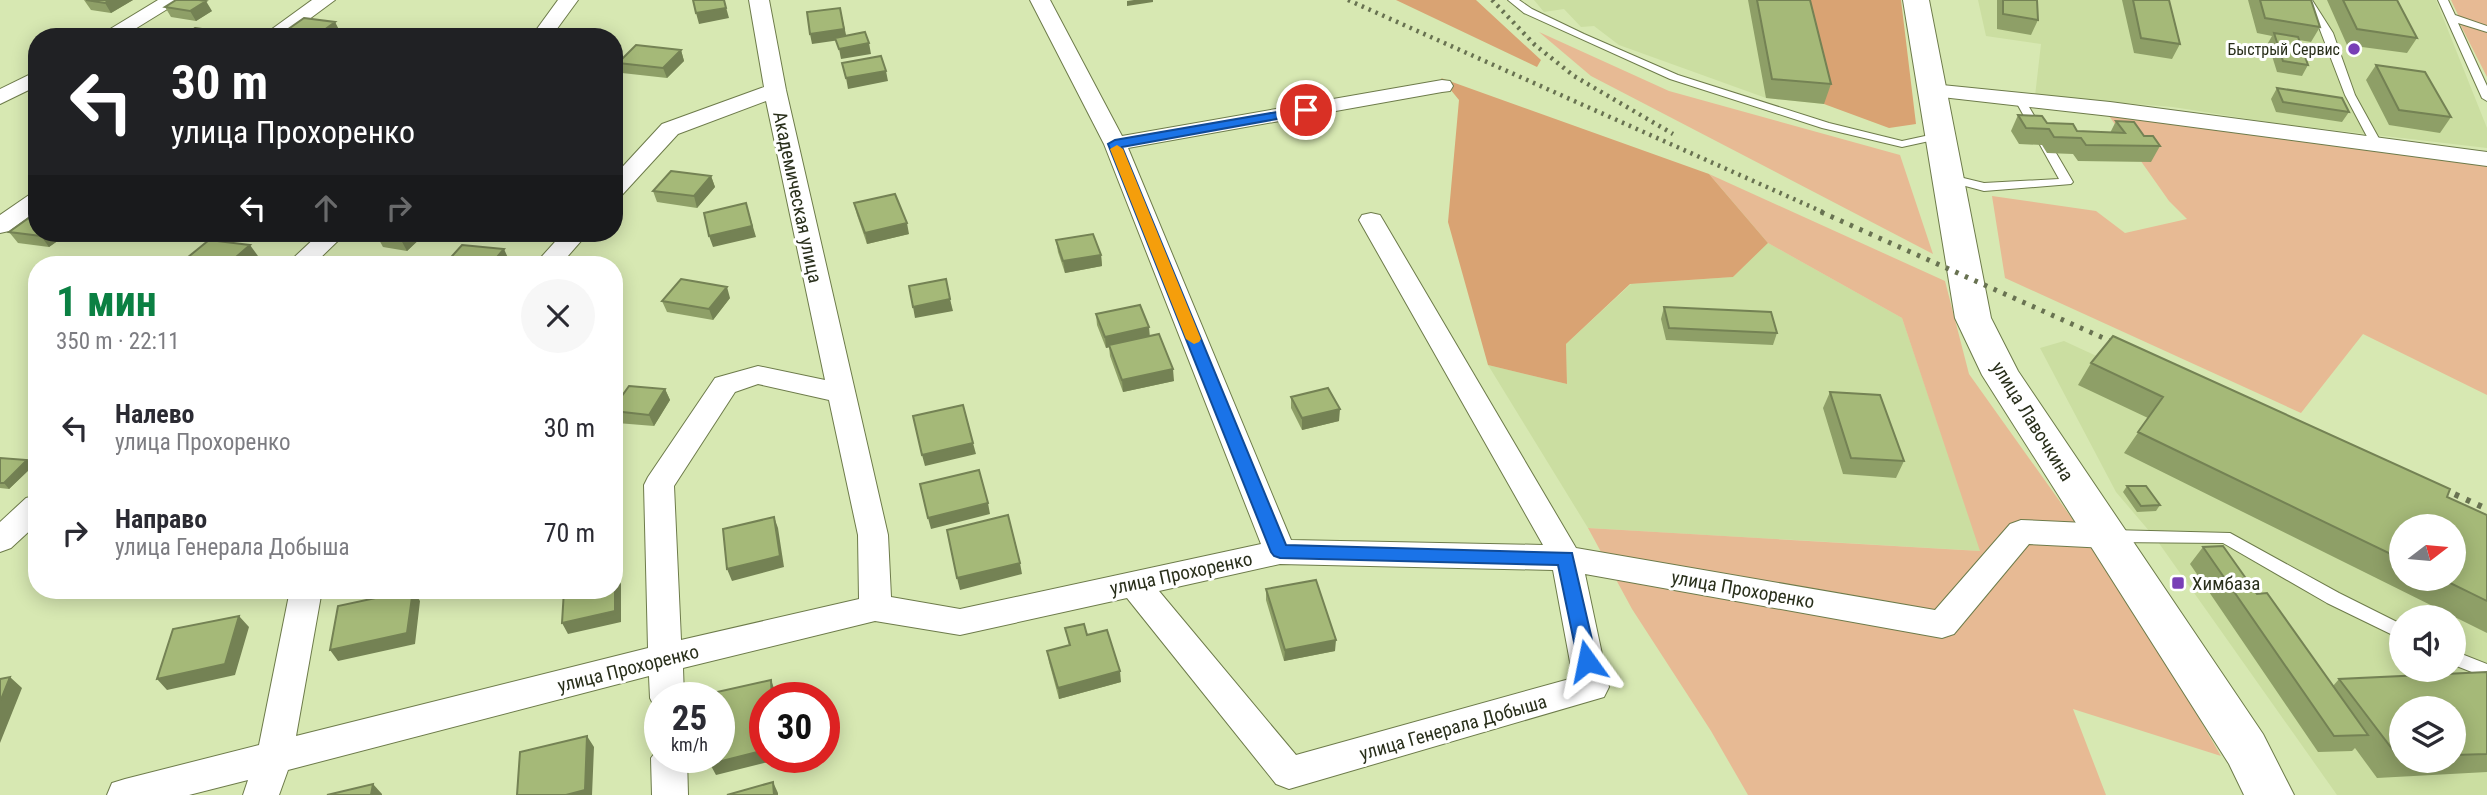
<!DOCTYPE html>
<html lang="ru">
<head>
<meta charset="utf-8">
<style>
	:root { --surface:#fff; --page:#f7f7f7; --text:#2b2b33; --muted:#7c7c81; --accent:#0b8043 }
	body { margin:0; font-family:"Roboto Condensed",sans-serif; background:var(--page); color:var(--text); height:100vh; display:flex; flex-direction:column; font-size:26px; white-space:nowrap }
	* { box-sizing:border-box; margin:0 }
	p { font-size:23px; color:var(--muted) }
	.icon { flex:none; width:38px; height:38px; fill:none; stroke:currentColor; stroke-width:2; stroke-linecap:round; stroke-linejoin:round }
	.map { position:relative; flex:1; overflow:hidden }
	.panel { position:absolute; left:28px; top:256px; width:595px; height:343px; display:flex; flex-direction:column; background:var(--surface); border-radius:28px; box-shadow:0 4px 18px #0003 }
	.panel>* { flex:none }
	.guide { position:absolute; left:28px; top:28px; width:595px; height:214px; border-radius:28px; box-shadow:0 4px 18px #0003; background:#202124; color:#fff; overflow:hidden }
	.needle { width:46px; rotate:74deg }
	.buttons { position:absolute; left:2389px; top:514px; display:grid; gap:14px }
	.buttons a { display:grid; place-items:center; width:77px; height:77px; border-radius:50%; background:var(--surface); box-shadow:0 4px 18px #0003; font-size:35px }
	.speed { position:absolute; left:644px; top:682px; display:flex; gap:14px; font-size:35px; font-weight:700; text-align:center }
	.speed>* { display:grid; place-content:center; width:91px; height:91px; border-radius:50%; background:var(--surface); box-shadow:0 4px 18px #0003; line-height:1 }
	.speed small { font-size:18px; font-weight:400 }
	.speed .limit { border:10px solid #d22; background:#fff; color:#111 }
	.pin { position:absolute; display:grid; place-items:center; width:60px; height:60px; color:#fff; margin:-30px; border:4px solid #fff; border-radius:50%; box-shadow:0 2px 7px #0007 }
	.me { position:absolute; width:77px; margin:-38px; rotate:348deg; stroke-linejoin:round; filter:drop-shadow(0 0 5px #0008) }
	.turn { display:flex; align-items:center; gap:24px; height:147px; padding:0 28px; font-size:32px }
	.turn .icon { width:91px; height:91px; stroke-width:2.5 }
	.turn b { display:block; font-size:49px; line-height:60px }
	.lanes { display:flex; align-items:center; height:66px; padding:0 28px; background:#0003; justify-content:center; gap:35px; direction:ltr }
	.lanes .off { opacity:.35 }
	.round { display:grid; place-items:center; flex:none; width:74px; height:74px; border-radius:37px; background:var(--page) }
	.overview { display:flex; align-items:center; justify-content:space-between; height:119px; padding:0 28px }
	h1 { font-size:42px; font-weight:700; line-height:52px; color:var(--accent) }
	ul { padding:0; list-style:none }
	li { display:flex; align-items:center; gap:21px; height:105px; padding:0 28px }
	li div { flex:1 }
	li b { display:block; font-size:26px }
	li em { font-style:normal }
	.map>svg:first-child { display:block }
	.built { fill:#cbdea1; fill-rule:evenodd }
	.green { fill:#e7ba94 }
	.forest { fill:#d9a373 }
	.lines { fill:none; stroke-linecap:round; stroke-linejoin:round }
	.service-casing { stroke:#6d7b4a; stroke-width:2 }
	.minor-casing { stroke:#6d7b4a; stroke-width:2 }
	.secondary-casing { stroke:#6d7b4a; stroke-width:2 }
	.service { fill:#fff; fill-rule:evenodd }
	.minor { fill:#fff; fill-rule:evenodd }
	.secondary { fill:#fff; fill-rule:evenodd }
	.rail-far2 { stroke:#687251; stroke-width:4.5; stroke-dasharray:2.5 5; stroke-linecap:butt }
	.rail-far1 { stroke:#687251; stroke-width:5; stroke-dasharray:3.5 7; stroke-linecap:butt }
	.rail { stroke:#687251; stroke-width:6; stroke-dasharray:4.5 8; stroke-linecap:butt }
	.wall { fill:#8e9f67; fill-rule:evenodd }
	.shaded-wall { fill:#748254 }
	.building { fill:#a5b978; stroke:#748254; stroke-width:2 }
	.route { fill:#1a73e8; stroke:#114b97; stroke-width:2 }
	.slow { fill:#f59e0b }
	.poi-dot { fill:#783fb6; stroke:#fff; stroke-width:2.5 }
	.labels { text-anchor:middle; stroke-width:6; stroke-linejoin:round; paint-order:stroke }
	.far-poi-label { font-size:16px; fill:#292f1b; stroke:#fff; text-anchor:end }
	.street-label { font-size:19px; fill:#292f1b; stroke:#fff }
	.poi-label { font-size:19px; fill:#292f1b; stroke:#fff; text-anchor:start }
</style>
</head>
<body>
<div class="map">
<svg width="2487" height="795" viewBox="0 0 2487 795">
	<rect width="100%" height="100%" fill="#d7e8b2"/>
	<path class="built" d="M1534 0H1799L1824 104 1766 98 1619 45 1594 26 1581 27 1564 9 1544 12Z
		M1978 0H2436L2487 128V148L2273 123 2173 107 2035 96 2041 44 1986 36Z
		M1768 243 1902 318 1981 551 1588 528 1488 365 1567 384 1566 344 1631 284 1733 277Z
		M2064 341 2487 536V795H2337L2156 539 2116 492 2040 348ZM2401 527H2454V579H2401ZM2401 618H2454V670H2401ZM2401 709H2454V761H2401Z"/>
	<path class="green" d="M2451 0H2487V27L2459 17Z
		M2459 22 2487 31V77Z
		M1539 32 1669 91 1900 155 1933 254 1591 76Z
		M2107 113 2487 166V395L2363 334 2301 413 2005 278 1992 196 2096 211 2125 233 2187 219 2169 201Z
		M1709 174 1945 281 1969 374 2133 604 2221 756 2073 709 2106 795H1748L1711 731 1632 609 1588 528 1980 551 1902 318 1768 243Z"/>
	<path class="forest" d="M1396 0H1476L1541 60 1537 67Z
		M1799 0H1901L1916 124 1889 128 1824 104Z
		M1441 78 1709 174 1768 243 1733 277 1630 284 1566 344 1567 384 1488 365 1448 222 1459 100Z"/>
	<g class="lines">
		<g class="service-casing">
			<path id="service" d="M1508 0H1519L1532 9 1584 34 1678 75 1829 123 1902 141 1939 133 1945 136 1943 138 1902 147 1822 128 1670 79 1524 13Z
				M2302 0H2312L2333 33 2355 95 2382 144 2380 146H2372L2345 95 2317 22Z
				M2438 0H2448L2455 15 2487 26V32L2458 23 2487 86V101L2482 98Z
				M2020 97 2025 100 2073 182 2071 184 1984 191 1943 180V176L1947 174 1984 183 2059 179 2015 100Z
				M2111 530 2230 533 2339 593 2401 624V639L2327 603 2223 543 2111 542 2106 540 2103 536 2106 532Z
				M2454 651 2487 664V678L2454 665Z"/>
		</g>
		<g class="minor-casing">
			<path id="minor" d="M158 0H182L122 37H97Z
				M312 0H335L285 37H261Z
				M558 0H578L551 37H531Z
				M749 0H769L786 90 888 535 891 597 960 609 1261 544 1104 144 1030 0H1050L1122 136 1442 80 1450 81 1453 86 1450 91 1442 92 1128 148 1291 540 1543 545 1359 220 1362 215 1371 213 1380 215 1383 220 1576 548 1935 610 2010 524 2021 520 2107 524 2118 528 2122 536 2118 544 2107 548 2029 544 1954 634 1942 638 1585 574 1609 687 1604 697 1289 789 1276 784 1127 598 960 635 875 621 683 668 684 698H660V710L655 708 650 698 649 676 288 770 279 795H243L248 780 189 795H107L112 783 125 779 259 745 290 590H322L296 736 648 648 644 485 648 477 715 378 758 366 825 380 766 101 678 134 622 195 614 197V176L662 124 764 87ZM758 384 829 400 858 535 859 599 681 640 674 486 735 392ZM1280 564 1553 570 1573 678 1296 755 1159 591Z
				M37 71V86L0 104V89Z
				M1932 84 2110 102 2487 152V166L2110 116 1924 95 1921 90 1924 85Z
				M37 193V211L9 231 0 233V215L29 195Z
				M320 233H346L314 264H287Z
				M563 233H588L561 264H535Z
				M37 495V524L11 548 0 552V522L26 498Z
				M660 746V758H687L688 795H652L651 758Z"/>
		</g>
		<g class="secondary-casing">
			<path id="secondary" d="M1903 0H1929L1991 318 2018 371 2263 734 2294 795H2244L2229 764 1982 375 1955 318Z"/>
		</g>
		<use href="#service" class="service"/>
		<use href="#minor" class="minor"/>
		<use href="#secondary" class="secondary"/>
		<path class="rail-far2" d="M1348 0 1825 213
			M1492 0 1535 45 1574 76 1673 134"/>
		<path class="rail-far1" d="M1821 212 2128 349"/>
		<path class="rail" d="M2432 484 2487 509"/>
	</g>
	<path class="wall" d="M84 0H133L111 13 91 10Z
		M1748 0H1810L1831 84 1824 104 1766 98Z
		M1997 0H2037L2038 20 2031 35 1997 29Z
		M2122 0H2169L2180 44 2172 59 2134 53Z
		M2248 0H2311L2320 27 2311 42 2299 40 2308 65 2302 76 2277 72 2268 43 2272 36 2257 33Z
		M2327 0H2397L2417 38 2407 53 2347 45Z
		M165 7 212 11 196 21 171 17Z
		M335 22 340 32 334 37H287L284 32Z
		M681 50 684 61 667 78 622 73 618 63Z
		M2376 65 2451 117 2440 133 2389 125 2366 80Z
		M2277 88 2349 112 2342 122 2276 112 2271 99Z
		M2018 115 2077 131 2110 133 2116 121 2144 136 2160 146 2151 162 2078 161 2073 154 2047 153 2042 145 2019 144 2011 131Z
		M711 176 715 187 697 208 657 202 653 191Z
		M854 203 909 234 867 244 857 215Z
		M9 232 69 233 49 247 18 243Z
		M380 233H426L407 251 383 247 377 236Z
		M490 233H534L527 240 490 234Z
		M1056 240 1101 255 1102 266 1065 273 1058 252Z
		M730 298 713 320 667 312 662 301Z
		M1664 307 1777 333 1773 345 1666 340 1661 319Z
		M1096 314 1150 336 1174 381 1123 392 1110 356 1109 347 1106 348 1097 325Z
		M2091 363 2447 497 2487 515V633L2124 453 2148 418 2078 385ZM2401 527 2454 579H2401Z
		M665 389 670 400 654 426 617 423 614 417V407Z
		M1830 392 1904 461 1896 478 1843 474 1823 408Z
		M1291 397 1339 421 1302 430 1291 408Z
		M0 458 27 460 33 466 9 489 0 488Z
		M2127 486 2160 505 2156 511 2137 512 2123 492Z
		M2203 547 2257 594 2333 686 2339 679 2487 672V772L2377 778 2355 748 2352 751 2318 752 2190 564ZM2401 709H2454V761H2401Z
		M1266 589 1335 651 1284 661 1266 600Z
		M1065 628 1087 635 1121 682 1059 699 1049 662 1047 651 1069 645Z"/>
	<path class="shaded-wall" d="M109 0H133L111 13 105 3Z
		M724 0 729 18 699 24 696 13Z
		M1134 0H1153V2L1127 6V1Z
		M206 1 212 11 196 21 190 11Z
		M840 8 847 39 812 44 810 34Z
		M335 22 340 32 334 37H317L316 36Z
		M171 32 173 37H164Z
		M224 32 226 37H216Z
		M869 43 871 54 841 59 839 49Z
		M681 50 684 61 667 78 663 68Z
		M886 71 888 81 848 89 846 78Z
		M617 127 621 138 614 143V129Z
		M711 176 715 187 697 208 694 196Z
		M746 203 756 237 713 247 709 236Z
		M907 223 909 234 867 244 865 233Z
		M45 233H69L49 247 41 236Z
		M409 233H426L407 251 401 240Z
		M524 233H534L527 240Z
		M250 245 258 256 248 264H228Z
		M504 249 509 260 506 264H491Z
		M1101 255 1102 266 1065 273 1063 261Z
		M727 287 730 298 713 320 709 309Z
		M950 299 953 311 915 318 913 307Z
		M1149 327 1150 338 1106 348 1105 337Z
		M1173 369 1174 381 1123 392 1122 380Z
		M665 389 670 400 654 426 649 415Z
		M1340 409 1339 421 1302 430V418Z
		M973 443 976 454 925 466 922 455Z
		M614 447 619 458 614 468Z
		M27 460 33 466 9 489 4 483Z
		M988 503 990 514 931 529 928 518Z
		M774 517 778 528 784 567 732 581 727 569Z
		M1020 563 1022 574 960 590 957 578Z
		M615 573 621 584V622L568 634 562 623Z
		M413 590 420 601 415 644 338 661 330 650Z
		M239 616 249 627 235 675 167 690 157 679Z
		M1336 640 1335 651 1284 661 1285 650Z
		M1120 671 1121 682 1059 699 1058 688Z
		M10 677 22 688 0 743V702Z
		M771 680 775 691 776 698H772Z
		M587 736 594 747 592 795H566Z
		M765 750V758H780V759L716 775 710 764Z
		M773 782 778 793V795H774Z
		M373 784 382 794V795H371Z"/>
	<path class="building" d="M86 0H109L105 3Z
		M176 0H199L206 1 190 11 165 7Z
		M693 0H724L726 8 696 13Z
		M1757 0H1810L1831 84 1772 79Z
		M2003 0H2037L2038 20 2003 14Z
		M2133 0H2169L2180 44 2141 38Z
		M2260 0H2311L2320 27 2265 18Z
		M2343 0H2397L2417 38 2357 29Z
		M840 8 844 29 810 34 807 12Z
		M304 18 335 22 316 36 284 32Z
		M195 28 224 32 216 37H182Z
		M149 30 171 32 164 37H138Z
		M865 32 869 43 839 49 835 38Z
		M2274 33 2298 37 2308 65 2283 61Z
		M636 45 681 50 663 68 618 63Z
		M881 56 886 71 846 78 842 63Z
		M2376 65 2425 72 2451 117 2399 110Z
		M2277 88 2342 98 2349 112 2283 102Z
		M2018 115 2042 116 2047 123 2073 124 2077 131 2125 133 2116 121 2134 122 2144 136H2153L2160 146 2086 145 2081 138 2054 137 2049 129 2026 128Z
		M671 171 711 176 694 196 653 191Z
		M895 194 907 223 865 233 854 203Z
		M746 203 752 226 709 236 704 213Z
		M37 212V233H45L41 236 9 232Z
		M380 233H409L401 240 377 236Z
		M1093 234 1101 255 1063 261 1056 240Z
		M209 240 250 245 228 264H199L182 262Z
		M462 245 504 249 491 264H445Z
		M681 279 727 287 709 309 662 301Z
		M946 279 950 299 913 307 909 286Z
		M1140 305 1149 327 1105 337 1096 314Z
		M1664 307 1771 312 1777 333 1669 328Z
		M1159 334 1173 369 1122 380 1109 345Z
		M2113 336 2450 489 2447 497 2487 515V601L2442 579H2454V527H2401V559L2138 432 2163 397 2091 363Z
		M629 386 665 389 649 415 614 411V407Z
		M1328 388 1340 409 1302 418 1291 397Z
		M1830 392 1880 395 1904 461 1851 458Z
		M963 405 973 443 922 455 913 416Z
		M0 458 27 460 4 483H0Z
		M979 470 988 503 928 518 920 484Z
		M2127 486H2146L2160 505 2141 506Z
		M1008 515 1020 563 957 578 947 530Z
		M774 517 780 556 727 569 723 529Z
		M2223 546 2257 594 2267 593 2368 735 2334 736 2203 547Z
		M614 573H615V611L562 623 564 590H614Z
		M1316 580 1336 640 1285 650 1266 589Z
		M413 590 407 633 330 650 338 606Z
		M239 616 225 664 157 679 173 629Z
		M1084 624 1087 635 1107 630 1120 671 1058 688 1047 651 1070 645 1065 628Z
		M2487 672V754L2454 755V709H2401V758H2399L2339 679Z
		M10 677 0 702V679Z
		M771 680 772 698H765V750L710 764V758H719V698H708V694Z
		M587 736 585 790 566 795H517L520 752Z
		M773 782 774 795H727Z
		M373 784 371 795H327Z"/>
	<path class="route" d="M1306 107 1310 108V113L1122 147 1286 545 1572 553 1597 661 1594 667 1587 669 1580 667 1578 661 1558 565 1280 558 1274 556 1271 552 1108 144 1115 140Z"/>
	<path class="slow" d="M1117 145 1123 149 1201 339 1199 342 1194 344 1186 339 1110 149Z"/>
	<g class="poi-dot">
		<circle cx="2354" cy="49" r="7"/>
		<rect x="2171" y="576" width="14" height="14" rx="3.5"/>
	</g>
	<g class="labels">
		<g class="far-poi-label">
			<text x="2340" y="55">Быстрый Сервис</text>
		</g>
		<g class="street-label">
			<text transform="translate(798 197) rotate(78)" y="7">Академическая улица</text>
			<text transform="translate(2033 421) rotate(58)" y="7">улица Лавочкина</text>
			<text transform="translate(1181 573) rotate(-12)" y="7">улица Прохоренко</text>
			<text transform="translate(1743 589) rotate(10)" y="7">улица Прохоренко</text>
			<text transform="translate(628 668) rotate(-14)" y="7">улица Прохоренко</text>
			<text transform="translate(1453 727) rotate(-16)" y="7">улица Генерала Добыша</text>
		</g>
		<g class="poi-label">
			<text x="2192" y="590">Химбаза</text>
		</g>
	</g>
</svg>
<div class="buttons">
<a><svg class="needle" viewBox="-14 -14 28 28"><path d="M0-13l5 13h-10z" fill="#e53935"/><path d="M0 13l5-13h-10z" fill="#7c7c81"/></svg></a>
<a><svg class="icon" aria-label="sound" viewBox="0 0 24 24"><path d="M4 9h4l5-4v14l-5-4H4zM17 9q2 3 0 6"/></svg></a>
<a><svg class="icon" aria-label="layers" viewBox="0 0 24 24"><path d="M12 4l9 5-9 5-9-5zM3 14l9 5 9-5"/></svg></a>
</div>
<div class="speed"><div>25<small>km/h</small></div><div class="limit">30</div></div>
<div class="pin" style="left:1306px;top:110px;background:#d93025"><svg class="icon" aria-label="arrive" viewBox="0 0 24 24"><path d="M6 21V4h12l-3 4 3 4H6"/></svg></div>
<svg class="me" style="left:1587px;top:661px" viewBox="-20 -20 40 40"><path d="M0-17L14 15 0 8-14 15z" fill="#1a73e8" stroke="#fff" stroke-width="4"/></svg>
<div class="guide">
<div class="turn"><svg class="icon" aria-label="left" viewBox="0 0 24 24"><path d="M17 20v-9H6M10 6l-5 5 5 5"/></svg><div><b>30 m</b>улица Прохоренко</div></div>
<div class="lanes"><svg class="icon" aria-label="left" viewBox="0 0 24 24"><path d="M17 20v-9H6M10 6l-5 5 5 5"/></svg><svg class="icon off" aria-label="ahead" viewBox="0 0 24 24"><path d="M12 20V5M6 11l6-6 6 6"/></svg><svg class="icon off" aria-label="right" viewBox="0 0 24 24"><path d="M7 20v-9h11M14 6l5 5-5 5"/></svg></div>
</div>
<section class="panel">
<div class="overview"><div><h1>1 мин</h1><p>350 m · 22:11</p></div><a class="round"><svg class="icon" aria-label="close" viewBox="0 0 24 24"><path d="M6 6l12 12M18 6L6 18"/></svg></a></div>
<ul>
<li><svg class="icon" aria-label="left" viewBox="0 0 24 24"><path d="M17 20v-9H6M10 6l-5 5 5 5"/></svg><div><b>Налево</b><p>улица Прохоренко</p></div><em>30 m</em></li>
<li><svg class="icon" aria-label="right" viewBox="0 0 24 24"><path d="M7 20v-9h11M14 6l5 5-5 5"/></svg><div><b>Направо</b><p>улица Генерала Добыша</p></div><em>70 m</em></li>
</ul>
</section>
</div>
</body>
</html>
